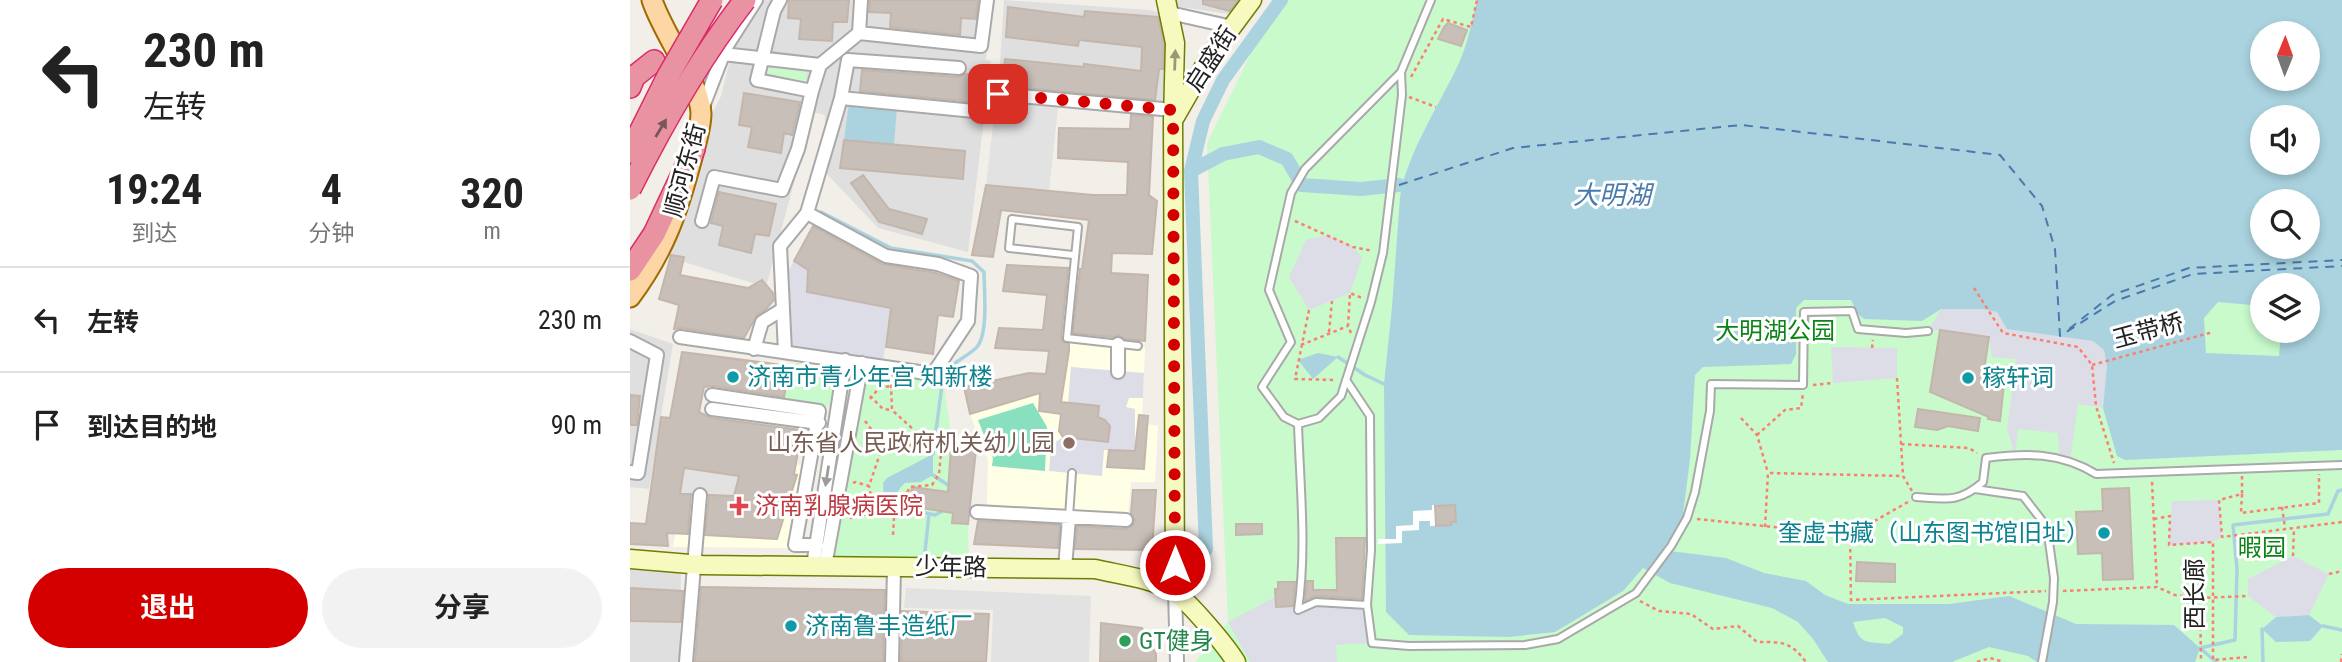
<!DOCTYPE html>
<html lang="zh">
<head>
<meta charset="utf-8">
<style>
	:root { --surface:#fff; --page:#f2f2f2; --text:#222; --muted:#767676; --line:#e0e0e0; --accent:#d40000 }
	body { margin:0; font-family:"Roboto Condensed","Noto Sans SC",sans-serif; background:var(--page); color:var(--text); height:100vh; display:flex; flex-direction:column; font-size:26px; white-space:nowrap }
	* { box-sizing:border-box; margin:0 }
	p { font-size:23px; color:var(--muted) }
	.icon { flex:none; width:38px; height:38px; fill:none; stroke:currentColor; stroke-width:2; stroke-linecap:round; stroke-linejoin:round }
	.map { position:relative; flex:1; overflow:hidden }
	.drawer { display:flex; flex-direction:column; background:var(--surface); width:630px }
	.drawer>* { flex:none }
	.top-card { background:#fff; color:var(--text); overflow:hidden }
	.needle { width:46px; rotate:1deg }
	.controls { position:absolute; left:1620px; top:21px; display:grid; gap:14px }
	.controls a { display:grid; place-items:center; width:70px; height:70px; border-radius:50%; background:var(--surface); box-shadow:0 4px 10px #0003; font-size:35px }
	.pin { position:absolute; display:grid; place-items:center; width:60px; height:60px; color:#fff; margin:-30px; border-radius:14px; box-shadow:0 4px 10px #0006 }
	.me { position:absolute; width:77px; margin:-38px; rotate:0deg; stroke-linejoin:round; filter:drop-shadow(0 0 5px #0008) }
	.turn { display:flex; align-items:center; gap:24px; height:147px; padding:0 28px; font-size:32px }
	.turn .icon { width:91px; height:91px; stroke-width:2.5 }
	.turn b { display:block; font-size:49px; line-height:60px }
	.eta { display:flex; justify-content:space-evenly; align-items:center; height:119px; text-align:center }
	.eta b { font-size:42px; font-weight:700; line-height:49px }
	.primary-button { display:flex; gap:14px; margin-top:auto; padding:14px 28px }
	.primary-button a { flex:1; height:80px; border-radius:42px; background:var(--accent); color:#fff; font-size:28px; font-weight:700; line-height:80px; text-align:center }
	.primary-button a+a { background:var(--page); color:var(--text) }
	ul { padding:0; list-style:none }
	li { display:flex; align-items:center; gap:21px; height:105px; padding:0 28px; border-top:2px solid var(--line) }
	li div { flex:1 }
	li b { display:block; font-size:26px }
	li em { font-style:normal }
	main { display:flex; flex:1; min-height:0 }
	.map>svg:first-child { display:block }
	.residential { fill:#e0dfdf }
	.education { fill:#ffffe5 }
	.park { fill:#c8facc; fill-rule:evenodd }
	.pitch { fill:#88e0be }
	.parking { fill:#e2e2e2 }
	.plaza { fill:#dddde8 }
	.water { fill:#aad3df; fill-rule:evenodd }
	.pier { fill:#fff }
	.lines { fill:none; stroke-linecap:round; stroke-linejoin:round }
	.stream { stroke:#aad3df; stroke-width:3.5 }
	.canal { stroke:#aad3df; stroke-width:14 }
	.ferry { stroke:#4a7aab; stroke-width:2; stroke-dasharray:9 7; stroke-linecap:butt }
	.building { fill:#c7bfb8; stroke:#c4b6ab; stroke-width:2 }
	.lane-casing { stroke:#a9a9a9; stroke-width:10 }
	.street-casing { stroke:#a9a9a9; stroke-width:16 }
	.secondary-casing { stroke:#707d05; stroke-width:21 }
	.primary-casing { stroke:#a06b00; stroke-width:23 }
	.highway-casing { stroke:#dc2a67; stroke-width:24 }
	.path { stroke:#fa8072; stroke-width:2.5; stroke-dasharray:3.5 3.5; stroke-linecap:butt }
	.lane { stroke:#fff; stroke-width:6 }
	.street { stroke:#fff; stroke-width:12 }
	.secondary { stroke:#f7fabf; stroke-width:18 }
	.primary { stroke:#fcd6a4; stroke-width:19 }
	.highway { stroke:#e892a2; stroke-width:21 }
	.highway-bridge-casing { stroke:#dc2a67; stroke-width:24; stroke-linecap:butt }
	.highway-bridge { stroke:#e892a2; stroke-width:21 }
	.oneway { fill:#979978 }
	.oneway2 { fill:#7b545c }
	.oneway3 { fill:#9c9c9c }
	.route { stroke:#d40000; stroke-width:12; stroke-dasharray:0 21.6 }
	.culture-dot { fill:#0f9aa8; stroke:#fff; stroke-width:2.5 }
	.education-dot { fill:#8d6e63; stroke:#fff; stroke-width:2.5 }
	.health-dot { fill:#e0444e; stroke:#fff; stroke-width:2.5 }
	.leisure-dot { fill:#2e9e5b; stroke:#fff; stroke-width:2.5 }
	.labels { text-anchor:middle; stroke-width:6; stroke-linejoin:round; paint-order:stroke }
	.street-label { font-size:24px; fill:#222; stroke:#fff }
	.park-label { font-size:24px; fill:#0c8416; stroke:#fff }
	.culture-label { font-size:24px; fill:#0d838f; stroke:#fff; text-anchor:start }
	.education-label { font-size:24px; fill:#785e54; stroke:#fff; text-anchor:end }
	.health-label { font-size:24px; fill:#be3a42; stroke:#fff; text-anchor:start }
	.leisure-label { font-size:24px; fill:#27864d; stroke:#fff; text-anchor:start }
	.water-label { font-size:26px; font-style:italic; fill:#4a7aab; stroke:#fff }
</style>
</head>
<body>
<main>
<section class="drawer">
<div class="top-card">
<div class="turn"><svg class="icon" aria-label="left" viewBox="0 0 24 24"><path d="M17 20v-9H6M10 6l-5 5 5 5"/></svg><div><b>230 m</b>左转</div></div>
</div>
<div class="eta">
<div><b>19:24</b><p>到达</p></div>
<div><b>4</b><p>分钟</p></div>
<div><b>320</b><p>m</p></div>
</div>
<ul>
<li><svg class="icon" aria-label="left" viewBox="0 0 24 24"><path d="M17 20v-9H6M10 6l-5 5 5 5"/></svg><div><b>左转</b></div><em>230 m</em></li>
<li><svg class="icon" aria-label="arrive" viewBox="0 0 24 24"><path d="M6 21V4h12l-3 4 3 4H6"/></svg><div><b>到达目的地</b></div><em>90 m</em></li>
</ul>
<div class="primary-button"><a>退出</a><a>分享</a></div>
</section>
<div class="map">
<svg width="1712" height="662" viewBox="0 0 1712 662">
	<rect width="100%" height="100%" fill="#f2efe9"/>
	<path class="residential" d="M129 0H362L356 60 361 61 338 252 248 228 195 172V115L183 112 136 287 28 254 64 149 91 96 105 39Z
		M374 0 520 10 534 14 538 74 534 113 368 94Z
		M536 0H621L611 16 538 5Z
		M0 329 43 344 19 489 0 487Z
		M0 569 51 571 50 662H0Z"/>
	<path class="education" d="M442 338 515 347 512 423 528 426 525 482H501L498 515 357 506 358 460 340 414 410 393 432 395 439 345Z
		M62 446 175 466 158 548 43 547Z"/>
	<path class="park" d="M647 0H1712V662H565L598 622 577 143ZM1633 33H1678V79H1633ZM1633 117H1678V163H1633ZM1633 201H1678V247H1633ZM1633 285H1678V331H1633Z
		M169 66 177 70 176 83 166 85 134 75 136 69Z
		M167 363 207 369 201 407 154 399 160 366Z
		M238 373 313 377 327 478 322 522 338 524 339 561 203 557Z"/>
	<path class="pitch" d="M403 403 417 427 415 471 362 466 363 458 348 420Z"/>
	<path class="parking" d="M366 101 428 108 419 190 356 185Z
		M54 469 109 476 104 496 50 494Z
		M276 588 461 596 459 662H361L363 610 274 608Z"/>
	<path class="plaza" d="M698 235 723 247 732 258 720 293 679 310 659 277 676 240Z
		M164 261 178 270 177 292 261 308 252 367 155 352 152 282Z
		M1311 309H1353L1367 312 1372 319 1426 335 1463 341 1474 350 1477 366 1473 408 1448 404 1440 461 1429 457 1428 433 1388 429 1385 455 1377 429 1386 359 1362 357 1359 337 1310 330 1298 331Z
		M1201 347 1267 348V378L1203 383Z
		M441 367 514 373 513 398H499L496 407 505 409V451L474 450 472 476 419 471 421 445 433 437 472 441 479 436 480 426 475 420 468 417V406L438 403Z
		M1589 500 1592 537 1583 542 1539 545 1542 501Z
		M1663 556 1699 574 1679 615 1646 617 1618 596V579Z
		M645 597 668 610 686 602 737 605 742 643 706 645 707 662H620L598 622Z"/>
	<path class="water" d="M847 0H1712V450L1495 460 1487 456 1473 408 1477 366 1474 350 1463 341 1377 329 1367 312 1353 309H1311L1292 321 1234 319 1228 314 1221 300H1174L1166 308V354L1161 364 1073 367 1065 375 1060 459 1052 522 1032 550 1096 558 1134 573 1176 581 1195 595 1218 604H1319L1379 596 1446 624 1544 625 1570 648 1565 662H1407L1398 656 1359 647 1322 662H1198L1183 639 1168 622 1142 608 1040 583 1013 568 993 591 925 632 879 637 779 635 756 612 754 384 762 307 770 197C777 153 810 104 829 63 838 43 842 21 847 0ZM1633 33H1678V79H1633ZM1633 117H1678V163H1633ZM1633 201H1678V247H1633ZM1633 285H1678V331H1651L1649 356 1576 353 1574 318 1588 302 1633 306ZM1255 618 1273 627V634L1259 644C1236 641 1231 646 1223 622Z
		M219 103 267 107 264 145 214 140Z
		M688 353 708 357 683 379 668 360Z
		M303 454V475L291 482 275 483C266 490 267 498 261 505H254L253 483 257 478Z
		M1679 615 1693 626 1680 641 1646 642 1632 629 1646 617Z"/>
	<path class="pier" d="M802 505H825L826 522H821V525L800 526V521H789V530L772 531V543L748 544V539H766V526L783 525V511L802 510Z"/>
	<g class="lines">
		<path class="stream" d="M62 57 79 31
			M191 212 261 248 342 261 354 272C354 290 359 335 346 348 334 359 321 362 313 377L303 454
			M708 357 735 375 754 384
			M303 475 321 487
			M261 505 305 515 316 509
			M294 561 299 514
			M1693 626 1712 630
			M1632 629 1633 662
			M1570 648 1605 640 1607 569 1603 525 1698 514 1708 491 1712 490
			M1570 648 1586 662"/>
		<path class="canal" d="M561 171 593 154 629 147 657 159 672 185 731 189 769 185
			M576 549 561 171 573 121 593 80 651 0"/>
		<path class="ferry" d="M769 185 883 148 1111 125 1370 155 1412 206 1425 249 1430 336 1485 301 1563 274 1712 266
			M1439 329 1482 295 1559 268 1712 260"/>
	</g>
	<path class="building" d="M159 0H219L217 22H203L202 41 169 39 171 19 158 18Z
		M240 0H348L346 19 331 18 330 35 260 27 261 13 239 12Z
		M573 0H608L600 11 573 4Z
		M378 7 454 17 455 11 528 17 534 44 533 69H529L525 100 372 86 375 59 454 67V64L511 71 512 47 449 40 448 46 376 37Z
		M818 23 837 30 831 46 808 39 814 27Z
		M232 70 328 77 335 74 346 75 343 102 230 91Z
		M114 93 170 102 162 135 154 133 151 153 118 147 122 127 109 125Z
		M501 115 523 117 519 195 527 201 522 254 482 253 481 273 518 275 515 341 495 339 489 335 483 337 443 333 450 269H452L459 220 371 210 363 257 342 255 356 185 463 195H497L498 162 428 158 429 128 500 129Z
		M214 140 335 151 333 179 210 168Z
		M233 175 259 209 297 219 292 234 249 222 221 183Z
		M89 192 146 204 139 236 125 234 121 253 89 245 93 226 81 223Z
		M183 226 252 264 306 273 329 281 323 317 308 315 303 354 256 347 261 308 177 292 178 270 164 261Z
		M41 255 54 257 50 275 118 288 132 280 143 293 144 300 137 308 127 315 114 338 51 328 44 329 49 305 29 299Z
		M377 265 438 268 431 337 433 342 439 344V351L431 402 469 406 468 417 475 420 480 426 478 442 433 437 429 431 431 414 409 411 410 393 340 414 334 387 399 373 416 374 419 351 365 348 369 328 413 330 417 295 373 291Z
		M1310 330 1359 337 1354 370 1375 374 1370 421 1358 419 1359 417 1300 392Z
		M52 352 160 366 154 397 83 386 74 387 69 412 81 418 172 430 164 474 167 475 147 539 75 535 79 495 104 496 109 476 54 468 50 494H61L58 534 37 533 38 546 0 544V523L16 524 31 417 40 418Z
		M0 395 10 396 7 425H0Z
		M1288 409 1350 418 1348 431 1318 426 1307 430 1285 427Z
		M509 415 518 416 514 469 477 467 479 450 505 451Z
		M321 447 346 450 338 524 322 523 323 513 279 506 282 487 318 492Z
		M1499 488 1503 579 1473 580 1472 553 1448 554 1446 512 1473 511 1472 489Z
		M503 490H526L522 550 445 549 447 526 496 529 503 525 505 520 501 513Z
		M825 505 826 522H821V525L806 526 805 506Z
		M348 521 430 525 428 548 344 544Z
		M606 524H632V534L606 535Z
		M706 538H735L732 599 686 596 675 601 677 581H683V590H707Z
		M1227 562 1265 564V582L1226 581Z
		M648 582H665L663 606 646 607 645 589H648Z
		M71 587 255 590 253 662H65Z
		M0 588 53 591 51 622 0 621Z
		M272 611 359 614 356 662H271Z
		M471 623 512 628 526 654V662H470Z"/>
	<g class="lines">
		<g class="lane-casing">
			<path id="lane" d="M443 255 379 248 382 219 448 227 437 338 508 346
				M716 380 740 416 741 550 737 605
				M668 424 654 417 632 387 661 342 639 290 661 193 675 169 771 72
				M1345 489 1393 496 1417 527 1424 578 1423 602 1412 662
				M1286 497C1316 499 1329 503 1353 482L1356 458C1397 453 1430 452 1466 474L1712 465
				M439 517 442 473
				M668 610 686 602 737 605 742 643 779 646 895 645 928 639 1006 593 1041 546 1057 518 1065 492 1080 411 1081 384 1173 385 1174 312 1222 311 1228 329 1276 333 1298 331
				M668 610C677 549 670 486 668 424L689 418 711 396 741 302 753 253 772 95 771 72 801 0"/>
		</g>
		<g class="street-casing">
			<path id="street" d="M540 13 602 27
				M229 33 351 46 357 0
				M93 54 190 65 229 33 231 0
				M182 91 190 65
				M368 94 543 110
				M211 98 218 60 329 68
				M72 109 96 47 126 0
				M177 213 211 98 344 111
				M72 221 84 177 152 190 168 149 182 91 127 80 144 11 150 0
				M50 337 303 374 338 321 341 276 308 264 256 256 177 213 150 246 155 352
				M0 341 27 355 8 473 0 472
				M124 349 132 322 153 309
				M488 372V344
				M82 395 189 411 165 545H187
				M82 409 189 423
				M347 512 496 520
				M183 566 215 360
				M195 566 232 363
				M435 569 439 517
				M545 592 547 662
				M56 662 70 495
				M262 662 264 567"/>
		</g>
		<g class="secondary-casing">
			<path id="secondary" d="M536 0 545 43 543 120 545 592
				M545 117 579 58 622 0
				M0 559 72 565 465 569C490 575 522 578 544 592 558 600 597 647 606 662"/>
		</g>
		<g class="primary-casing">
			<path id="primary" d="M0 297C33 253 47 214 61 161 65 147 71 128 71 113 70 82 32 32 22 0"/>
		</g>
		<g class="highway-casing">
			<path id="highway" d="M0 87 4 77 24 61
				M0 270 24 234 64 149"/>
		</g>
		<path class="path" d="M781 77 813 19 841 27 847 0
			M779 97 806 107
			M665 221 723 247 743 251
			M1344 288 1373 333 1448 347 1462 365 1466 406 1484 463
			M679 310 665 379 706 380
			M699 332 702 301
			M721 333 718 326 720 293 732 298
			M671 345 718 326
			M1242 348 1243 340
			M1462 365 1583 332
			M1267 378 1273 476 1282 491
			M1183 385 1203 383
			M240 396 253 409 262 410
			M240 399 249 388 261 386
			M1111 418 1127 435 1138 473
			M235 421 253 445H286L295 440 262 410 261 386 264 381
			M1127 435 1155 410 1171 408 1173 393
			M1271 444 1339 448 1347 453
			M1612 476V494L1589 500 1592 537 1712 522
			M1522 482 1527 587
			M223 483 225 482 239 486 253 445
			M1612 494 1611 513 1689 503V474
			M1652 507 1655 528
			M218 511 221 518 244 512 239 486
			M244 512 264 517 263 536
			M264 517 280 487 302 485 309 474 312 443 295 440
			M1067 519 1220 535 1278 502
			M1524 519 1540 516 1539 545 1583 542V660L1618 657
			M1135 527 1138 473 1273 476
			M1220 535 1221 600 1416 591
			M1663 556 1664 528
			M1699 574 1712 571
			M1433 591 1527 587 1545 595 1570 598 1571 662
			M1570 598 1618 596
			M1010 601 1029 611 1061 614 1083 629 1108 626 1127 642C1152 642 1160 641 1176 662
			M1347 662 1360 658 1374 662
			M1711 662 1712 654"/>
		<use href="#lane" class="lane"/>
		<use href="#street" class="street"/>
		<use href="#secondary" class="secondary"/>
		<use href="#primary" class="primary"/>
		<use href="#highway" class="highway"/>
		<g class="highway-bridge-casing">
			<path id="highway-bridge" d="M0 152 38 76 82 0
				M0 189C33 123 70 58 115 0"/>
		</g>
		<use href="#highway-bridge" class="highway-bridge"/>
	</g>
	<defs><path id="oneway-solid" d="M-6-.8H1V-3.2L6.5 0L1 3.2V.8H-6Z" transform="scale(1.75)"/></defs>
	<use class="oneway" href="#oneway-solid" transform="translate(545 60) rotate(-88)"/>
	<use class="oneway2" href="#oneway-solid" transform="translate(31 128) rotate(-59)"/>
	<use class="oneway3" href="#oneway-solid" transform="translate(197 476) rotate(99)"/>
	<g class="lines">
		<path class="route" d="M368 94 543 110 545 565"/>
	</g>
	<g class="culture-dot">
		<circle cx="103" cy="377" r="7"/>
		<circle cx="1338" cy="378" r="7"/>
		<circle cx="1474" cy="533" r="7"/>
		<circle cx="161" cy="626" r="7"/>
	</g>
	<circle class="education-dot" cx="439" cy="443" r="7"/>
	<path class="health-dot" d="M105.5 495.5h7v7h7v7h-7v7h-7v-7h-7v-7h7z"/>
	<circle class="leisure-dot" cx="495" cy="641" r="7"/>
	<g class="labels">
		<g class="street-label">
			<text transform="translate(581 59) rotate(-57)" y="8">启盛街</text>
			<text transform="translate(55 170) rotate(-75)" y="8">顺河东街</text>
			<text transform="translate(1518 331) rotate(-15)" y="8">玉带桥</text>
			<text transform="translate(321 567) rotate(1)" y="8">少年路</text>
			<text transform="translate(1565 594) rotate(-90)" y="8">西长廊</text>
		</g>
		<g class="park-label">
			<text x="1145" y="339">大明湖公园</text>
			<text x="1632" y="556">暇园</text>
		</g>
		<g class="culture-label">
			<text x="117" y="385">济南市青少年宫 知新楼</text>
			<text x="1352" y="386">稼轩词</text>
			<text x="1460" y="541" text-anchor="end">奎虚书藏（山东图书馆旧址）</text>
			<text x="175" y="634">济南鲁丰造纸厂</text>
		</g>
		<g class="education-label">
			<text x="425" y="451">山东省人民政府机关幼儿园</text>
		</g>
		<g class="health-label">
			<text x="125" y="514">济南乳腺病医院</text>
		</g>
		<g class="leisure-label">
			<text x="509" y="649">GT健身</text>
		</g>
		<g class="water-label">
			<text x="982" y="204">大明湖</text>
		</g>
	</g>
</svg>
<div class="controls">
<a><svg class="needle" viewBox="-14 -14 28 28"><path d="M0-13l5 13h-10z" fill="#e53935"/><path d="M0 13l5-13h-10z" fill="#767676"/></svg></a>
<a><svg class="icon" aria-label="sound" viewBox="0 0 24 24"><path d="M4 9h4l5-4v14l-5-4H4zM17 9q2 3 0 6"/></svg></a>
<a><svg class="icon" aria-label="search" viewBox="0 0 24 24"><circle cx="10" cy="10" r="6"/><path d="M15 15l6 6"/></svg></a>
<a><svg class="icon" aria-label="layers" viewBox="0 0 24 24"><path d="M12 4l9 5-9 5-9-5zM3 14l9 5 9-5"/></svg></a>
</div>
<div class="pin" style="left:368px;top:94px;background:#d93025"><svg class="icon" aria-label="arrive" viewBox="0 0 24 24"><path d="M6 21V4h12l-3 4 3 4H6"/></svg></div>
<svg class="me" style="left:545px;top:565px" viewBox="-20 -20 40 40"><circle r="17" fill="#d40000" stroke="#fff" stroke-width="3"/><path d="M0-11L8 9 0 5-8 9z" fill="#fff"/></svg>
</div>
</main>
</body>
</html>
